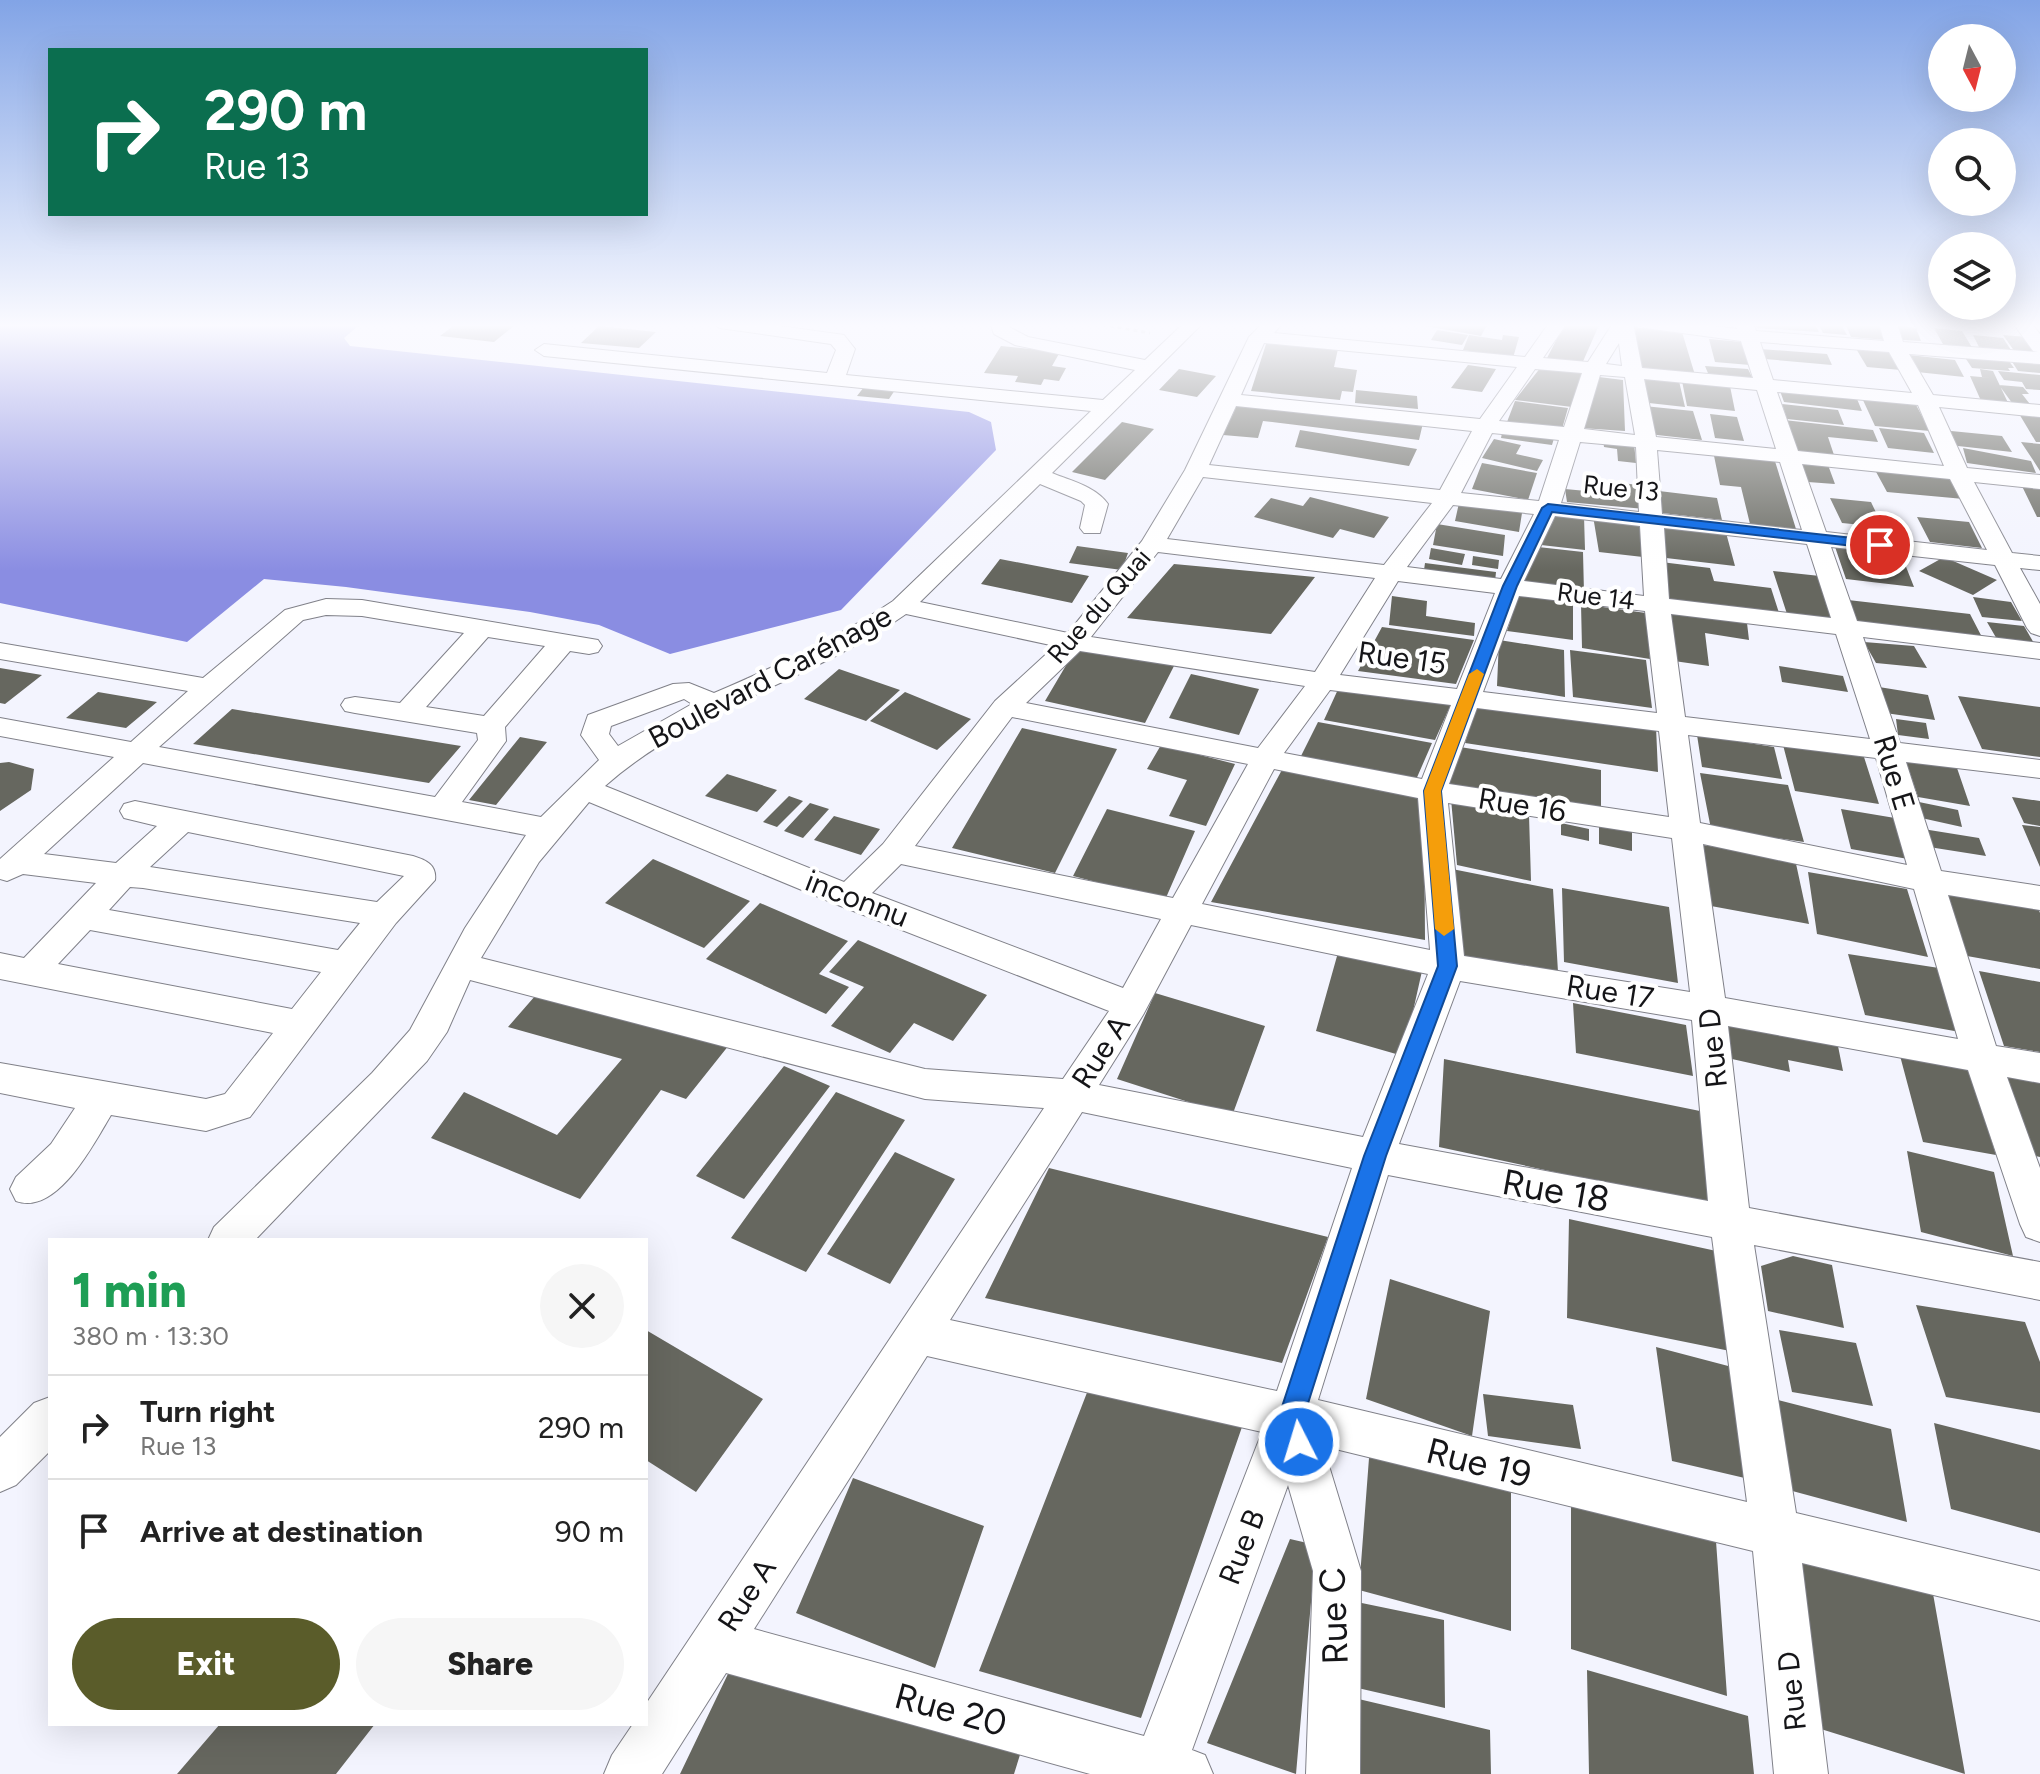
<!DOCTYPE html>
<html lang="en">
<head>
<meta charset="utf-8">
<style>
	:root { --surface:#fff; --page:#f6f6f6; --text:#222; --muted:#767676; --line:#e0e0e0; --accent:#5a5c2a }
	body { margin:0; font-family:Figtree,sans-serif; background:var(--page); color:var(--text); height:100vh; display:flex; flex-direction:column; font-size:30px; white-space:nowrap }
	* { box-sizing:border-box; margin:0 }
	p { font-size:26px; color:var(--muted) }
	.icon { flex:none; width:44px; height:44px; fill:none; stroke:currentColor; stroke-width:2; stroke-linecap:round; stroke-linejoin:round }
	.map { position:relative; flex:1; overflow:hidden }
	.drawer { position:absolute; left:48px; top:1238px; width:600px; height:488px; display:flex; flex-direction:column; background:var(--surface); border-radius:0px; box-shadow:0 8px 32px #0002 }
	.drawer>* { flex:none }
	.hud { position:absolute; left:48px; top:48px; width:600px; height:168px; border-radius:0px; box-shadow:0 8px 32px #0002; background:#0b6e4f; color:#fff; overflow:hidden }
	.needle { width:52px; rotate:173deg }
	.fabs { position:absolute; left:1928px; top:24px; display:grid; gap:16px }
	.fabs a { display:grid; place-items:center; width:88px; height:88px; border-radius:50%; background:var(--surface); box-shadow:0 8px 32px #0002; font-size:40px }
	.pin { position:absolute; display:grid; place-items:center; width:68px; height:68px; color:#fff; margin:-34px; border:4px solid #fff; border-radius:50%; box-shadow:0 2px 8px #0007 }
	.me { position:absolute; width:88px; margin:-44px; rotate:355deg; stroke-linejoin:round; filter:drop-shadow(0 0 6px #0008) }
	.turn { display:flex; align-items:center; gap:28px; height:168px; padding:0 24px; font-size:36px }
	.turn .icon { width:104px; height:104px; stroke-width:2.5 }
	.turn b { display:block; font-size:56px; line-height:68px }
	.round { display:grid; place-items:center; flex:none; width:84px; height:84px; border-radius:42px; background:var(--page) }
	.head { display:flex; align-items:center; justify-content:space-between; height:136px; padding:0 24px }
	h1 { font-size:48px; font-weight:800; line-height:60px; color:#1e9e55 }
	.button { display:flex; gap:16px; margin-top:auto; padding:16px 24px }
	.button a { flex:1; height:92px; border-radius:48px; background:var(--accent); color:#fff; font-size:32px; font-weight:800; line-height:92px; text-align:center }
	.button a+a { background:var(--page); color:var(--text) }
	ul { padding:0; list-style:none }
	li { display:flex; align-items:center; gap:24px; height:104px; padding:0 24px; border-top:2px solid var(--line) }
	li div { flex:1 }
	li b { display:block; font-size:30px }
	li em { font-style:normal }
	.map>svg:first-child { display:block }
	.water { fill:#8a8de2 }
	.building { fill:#66675f }
	.lines { fill:none; stroke-linecap:round; stroke-linejoin:round }
	.minor-casing { stroke:#808189; stroke-width:2 }
	.path { stroke:#9c9ca3; stroke-width:3; stroke-dasharray:4 4; stroke-linecap:butt }
	.minor { fill:#fff; fill-rule:evenodd }
	.route { fill:#1a73e8; stroke:#114b97; stroke-width:2 }
	.slow { fill:#f59e0b }
	.labels { text-anchor:middle; stroke-width:8; stroke-linejoin:round; paint-order:stroke }
	.far-street-label { font-size:26px; fill:#151518; stroke:#fff }
	.street-label { font-size:30px; fill:#151518; stroke:#fff }
	.near-street-label { font-size:36px; fill:#151518; stroke:#fff }
</style>
</head>
<body>
<div class="map">
<svg width="2040" height="1774" viewBox="0 0 2040 1774">
	<rect width="100%" height="100%" fill="#f3f4fe"/>
	<path class="water" d="M0 323H362L344 338 350 346 969 412 991 422 996 450 841 610 670 654 599 625 530 612 346 587 264 579 187 642 0 603Z"/>
	<path class="building" d="M457 323H495L515 325 494 342 440 336Z
		M1428 323H1488L1481 336 1426 326Z
		M1565 323 1599 325 1581 366 1546 360Z
		M1755 323H1814L1819 332 1758 328Z
		M1818 323 1841 324 1847 335 1823 333Z
		M1845 323H1878L1886 340 1851 337Z
		M1896 325 1916 328 1921 341 1903 340Z
		M599 326 656 332 639 348 581 343Z
		M1632 327 1682 332 1695 375 1642 371Z
		M1934 328 1962 331 1973 349 1944 346Z
		M1437 330 1468 335 1462 345 1431 340Z
		M1469 335 1502 340 1503 335 1519 337 1513 358 1463 350Z
		M1973 335 2003 338 2011 350 1979 347Z
		M2003 335 2027 337 2040 355 2015 352Z
		M1709 339 1743 342 1750 365 1715 362Z
		M1267 341 1338 349 1334 367 1357 370 1353 392 1342 391 1340 400 1251 391Z
		M1001 346 1060 352 1052 366 1066 368 1059 381 1044 379 1041 385 1015 382 1018 376 984 373Z
		M1855 347 1888 350 1901 370 1867 367Z
		M1760 349 1827 354 1832 365 1765 359Z
		M1962 353 2006 357 2014 368H2008L2010 371 1972 368Z
		M1909 355 1955 360 1964 377 1917 372Z
		M2009 357 2040 360V373L2018 371Z
		M1468 365 1496 369 1482 392 1451 388Z
		M1705 366 1748 369 1754 381 1710 378Z
		M1541 367 1584 373 1572 407 1515 400Z
		M1179 369 1216 376 1197 397 1159 390Z
		M1980 369 1993 371 2010 407 1982 403 1970 376 1992 378 1982 377Z
		M1998 371 2040 375V390L2026 389 2022 382 2004 380Z
		M1636 376 1679 381 1685 407 1640 402Z
		M1599 377 1623 380 1625 431 1581 428Z
		M1682 381 1730 386 1735 411 1687 406Z
		M1999 385 2023 387 2029 394H2022L2033 408 2015 407Z
		M864 387 895 390 889 399 857 396Z
		M1356 390 1417 396 1418 409 1355 403Z
		M1780 391 1857 399 1862 411 1784 402Z
		M1862 398 1915 403 1930 431 1875 426Z
		M1515 401 1568 408 1562 429 1507 422Z
		M1238 403 1423 423 1419 440 1263 421 1258 438 1223 435Z
		M1782 404 1838 410 1844 425 1787 419Z
		M1644 406 1693 411 1702 440 1648 434Z
		M2018 412 2040 414V442H2036Z
		M1710 414 1737 417 1744 441 1715 438Z
		M1784 420 1873 430 1878 442 1828 437 1834 455 1793 450Z
		M1122 422 1154 429 1105 480 1072 472Z
		M1503 428 1555 435 1552 445 1501 438Z
		M1879 428 1924 433 1934 453 1888 448Z
		M1300 430 1417 449 1409 466 1295 447Z
		M1941 430 2002 436 2012 452 1949 445Z
		M1494 439 1521 445 1516 454 1543 460 1537 471 1482 458Z
		M1603 439 1634 443 1636 463 1618 461 1617 449 1604 447Z
		M2021 442 2040 444V471L2033 460Z
		M1963 448 2031 461 2036 473 1967 463Z
		M1713 451 1774 458 1796 529 1750 524 1741 487 1720 485Z
		M1801 462 1828 465 1835 484 1808 482Z
		M1482 463 1537 473 1528 500 1472 489Z
		M1875 470 1950 476 1964 499 1887 492Z
		M1606 481 1638 485 1645 509 1567 502 1565 489 1608 493Z
		M2020 482 2040 485V517H2037Z
		M1659 491 1717 498 1722 520 1662 513Z
		M1310 497 1389 517 1374 538 1340 529 1333 538 1254 517 1271 498 1303 506Z
		M1830 498 1871 502 1883 527 1842 523Z
		M1459 503 1522 513 1519 532 1455 521Z
		M1550 512 1584 516 1585 550 1541 545Z
		M1593 516 1640 522 1643 557 1599 552Z
		M1917 517 1969 522 1982 548 1930 542Z
		M1658 521 1725 529 1735 566 1666 558Z
		M1437 524 1505 535 1503 556 1433 545Z
		M1833 541 1899 549 1914 587 1846 579Z
		M1077 546 1128 553 1122 570 1069 563Z
		M1538 547 1583 552 1584 593 1522 585Z
		M1431 548 1465 554 1462 565 1429 559Z
		M1473 556 1499 560 1498 569 1472 565Z
		M1944 557 1997 580 1973 595 1919 571Z
		M1000 559 1089 576 1072 603 981 584Z
		M1661 562 1710 568 1714 581 1771 588 1780 616 1669 603Z
		M1425 563 1496 572 1495 582 1424 570Z
		M1174 564 1315 577 1271 634 1127 618Z
		M1773 571 1820 576 1836 620 1787 614Z
		M1519 594 1573 601V640L1507 631Z
		M1392 596 1427 601 1426 616 1475 623 1474 636 1389 625Z
		M1973 597 2011 602 2022 621 1982 617Z
		M1848 600 1970 614 1984 641 1859 626Z
		M1581 604 1646 613 1650 659 1582 648Z
		M1671 610 1747 623 1749 640 1705 633 1709 666 1674 661Z
		M1987 622 2024 626 2035 645 1998 641Z
		M1382 627 1474 640 1456 684 1358 671Z
		M1499 640 1564 650 1565 697 1497 686Z
		M1864 642 1914 646 1927 668 1876 663Z
		M1078 645 1174 666 1145 723 1045 701Z
		M1570 650 1646 660 1652 708 1573 697Z
		M1779 666 1843 676 1848 692 1782 682Z
		M0 668 42 675 5 704 0 703Z
		M839 669 900 690 866 721 804 699Z
		M1191 674 1259 689 1239 735 1169 718Z
		M1340 685 1452 702 1435 740 1324 720Z
		M1879 687 1928 695 1935 720 1885 713Z
		M98 692 157 702 126 728 66 718Z
		M905 692 971 719 937 750 870 721Z
		M1958 696 2040 707V757L1982 749Z
		M1477 705 1656 727 1658 772 1465 743Z
		M232 709 461 746 429 783 193 744Z
		M1896 719 1926 723 1929 739 1898 735Z
		M1318 722 1432 743 1415 782 1299 760Z
		M1022 728 1117 749 1055 873 952 848Z
		M1697 735 1774 747 1782 779 1702 767Z
		M520 737 547 742 496 805 469 800Z
		M1161 745 1235 764 1206 826 1169 816 1187 780 1147 769Z
		M1783 745 1864 757 1879 804 1795 791Z
		M1460 747 1601 770V813L1445 785Z
		M1906 761 1957 768 1970 806 1918 797Z
		M9 762 34 769 31 790 0 811V763Z
		M1284 766 1424 794 1425 940 1211 902Z
		M1700 773 1788 785 1804 842 1711 829Z
		M727 774 777 790 757 812 705 796Z
		M789 796 803 801 777 827 763 822Z
		M2012 797 2040 801V826L2024 823Z
		M1451 799 1529 815 1531 881 1457 865Z
		M1914 801 1958 810 1962 827 1917 817Z
		M810 803 829 809 803 838 784 831Z
		M1107 809 1195 831 1165 900 1073 876Z
		M1841 809 1895 818 1908 859 1851 849Z
		M834 816 880 829 861 855 814 840Z
		M1561 823 1589 829V841L1561 835Z
		M1599 825 1632 831V851L1599 844Z
		M2022 825 2040 827V867Z
		M1923 829 1979 838 1986 856 1929 847Z
		M1703 845 1795 859 1809 924 1711 906Z
		M653 859 750 901 704 948 605 903Z
		M1452 869 1553 889 1558 972 1464 956Z
		M1808 872 1907 889 1928 957 1817 934Z
		M1945 886 2036 902 2040 913V969L1967 956Z
		M1562 888 1669 907 1678 983 1564 962Z
		M760 903 848 941 819 974 849 987 826 1014 706 959Z
		M858 940 987 995 953 1041 914 1023 890 1053 831 1026 864 987 829 972Z
		M1339 949 1422 971 1403 1056 1316 1031Z
		M1848 954 1939 968 1960 1032 1865 1015Z
		M1979 971 2040 982V1052L2004 1046Z
		M542 988 733 1040 686 1099 661 1090 580 1199 431 1138 464 1092 557 1135 622 1059 508 1027Z
		M1155 993 1265 1026 1232 1116 1117 1079Z
		M1573 1003 1686 1025 1693 1076 1576 1053Z
		M1727 1018 1837 1041 1843 1071 1788 1060 1790 1072 1732 1059Z
		M1899 1052 1967 1063 1996 1155 1923 1142Z
		M1444 1059 1700 1111 1711 1206 1439 1147Z
		M784 1066 830 1086 744 1199 696 1176Z
		M2003 1067 2040 1074V1157L2031 1155Z
		M836 1092 905 1120 806 1272 731 1238Z
		M1907 1151 1994 1172 2013 1256 1921 1232Z
		M895 1152 955 1179 890 1284 827 1254Z
		M1049 1168 1328 1237 1282 1363 985 1298Z
		M1569 1219 1721 1252 1730 1351 1567 1318Z
		M1793 1256 1832 1265 1844 1328 1768 1311 1761 1266Z
		M1390 1279 1490 1311 1472 1436 1366 1399Z
		M1916 1305 2025 1322 2040 1362V1413L1946 1397Z
		M646 1330 763 1399 696 1492 646 1460Z
		M1779 1330 1856 1343 1873 1406 1792 1392Z
		M1656 1347 1732 1367 1749 1479 1672 1461Z
		M1088 1390 1242 1427 1141 1718 979 1671Z
		M1483 1394 1573 1405 1581 1449 1488 1436Z
		M1774 1399 1891 1429 1907 1522 1785 1489Z
		M1934 1423 2040 1450V1533L1951 1509Z
		M1370 1445 1511 1480V1631L1359 1590Z
		M853 1478 984 1526 935 1668 796 1613Z
		M1571 1500 1716 1541 1727 1696 1571 1649Z
		M1290 1539 1316 1545 1296 1774 1207 1743Z
		M1788 1548 1932 1588 1965 1774 1808 1725Z
		M1352 1601 1444 1620 1445 1708 1349 1686Z
		M738 1653 1024 1742 1014 1774H680Z
		M1587 1670 1748 1716 1754 1774H1589Z
		M1350 1697 1490 1730 1491 1774H1348Z
		M220 1724H375L336 1774H177Z"/>
	<g class="lines">
		<g class="minor-casing">
			<path id="minor" d="M711 323H759L844 335 855 349 846 375 1103 400 1135 370 1015 345 994 334 990 323H1008L1009 327 1028 337 1145 360 1184 323H1203L1052 473C1071 481 1095 486 1108 504L1100 533H1084L1080 528 1085 505 1081 501 1040 484 920 602 1068 633 1142 541 1185 470 1249 337 1263 323H1283L1274 333 1525 357 1549 323H1567L1543 358 1588 362 1613 323H1633L1642 368 1753 378 1741 341 1645 328 1636 323H1687L1737 329 1735 323H1753L1756 331 1884 341 1879 323H1897L1903 342 2038 352 2033 351 2013 323H2031L2040 334V364L1909 354 1933 395 2040 405V417L1939 407 1967 468 2040 475V489L1974 482 2012 553 2040 556V570L2020 568 2040 604V636L2031 633 2027 628 1995 565 1831 547 1857 621 2040 643V659L1863 637 1900 743 2040 760V778L1906 762 1941 871 2040 886V910L1948 895 1996 1046 2040 1053V1083L2007 1077 2040 1168V1242L2026 1237 2020 1224 1968 1070 1728 1026 1749 1208 2040 1262V1300L1754 1245 1796 1513 2040 1571V1621L1802 1563 1828 1774H1774L1753 1551 1323 1446 1361 1571 1360 1774H1306L1313 1571 1288 1485 1192 1750 1205 1755 1213 1774H1090L726 1673 662 1774H604L612 1755 633 1724H646V1704L1044 1108 925 1099 470 980 447 1032 427 1061 255 1240H208L214 1227 372 1073 410 1030 465 928 526 835 143 763 44 854 116 863 157 826 124 818 120 811 124 804 135 801 413 856C426 860 437 865 435 880L396 923 250 1117 206 1131 111 1115C93 1145 57 1216 16 1201L10 1189 16 1177 51 1144 75 1108 0 1093V1063L206 1099 225 1094 273 1033 0 979V953L24 958 96 883 23 874 7 881 0 879V859L114 757 0 736V718L131 742 188 691 0 659V643L203 678 285 610 326 599 362 600 598 640 602 646 598 652 589 654 570 651 505 727 506 741 462 802 541 817 599 760 581 735 588 715 673 684 689 683 714 693C776 666 837 639 893 601L1091 411 544 356 535 350 544 344 827 373 836 350 831 344 720 328ZM1760 342 1889 352 1912 393 1773 380ZM1264 343 1517 367 1480 419 1241 395ZM1619 343 1622 366 1606 364ZM1535 369 1582 373 1564 427 1499 421ZM1600 375 1625 377 1635 435 1584 429ZM1644 379 1757 390 1776 449 1656 437ZM1777 392 1918 405 1944 466 1798 451ZM1236 406 1472 431 1440 490 1209 465ZM1492 433 1559 440 1539 501 1461 493ZM1580 442 1636 447 1639 512 1561 503ZM1657 450 1780 462 1802 530 1662 514ZM1802 464 1950 479 1987 550 1826 532ZM1203 477 1432 503 1384 565 1167 539ZM1453 505 1534 514 1501 579 1407 567ZM1555 516 1640 526 1644 596 1524 581ZM1664 528 1807 544 1831 618 1669 599ZM1158 552 1375 578 1315 672 1091 637ZM1398 581 1495 593 1457 689 1340 675ZM1519 596 1645 611 1657 713 1483 692ZM906 614 1055 646 995 701 883 844 844 882 605 786C693 708 811 681 906 614ZM1671 614 1836 634 1870 739 1685 717ZM326 615 362 616 464 633 400 703 355 697 345 699 341 705 345 711 355 713 477 733 478 740 435 797 159 747 303 620ZM488 637 545 646 484 716 426 707ZM1080 651 1305 686 1258 748 1026 703ZM1330 690 1451 705 1422 779 1284 753ZM684 699 692 704 618 746 609 734 611 726ZM1477 708 1659 731 1669 817 1449 784ZM1012 717 1248 764 1173 898 915 846ZM1688 735 1876 758 1907 865 1700 823ZM1274 769 1418 798 1430 950 1202 904ZM589 802 838 905 1109 1011 1063 1079 925 1069 481 958 539 862ZM1448 803 1672 838 1690 992 1464 956ZM188 832 404 876 377 902 150 867ZM1703 844 1914 889 1958 1039 1725 998ZM901 864 1161 919 1123 988 872 893ZM130 887 143 888 360 923 338 950 109 910ZM1191 925 1428 974 1363 1137 1099 1085 1143 1015ZM90 930 321 972 292 1009 58 964ZM1460 981 1692 1020 1708 1201 1399 1144ZM1082 1112 1352 1168 1277 1391 950 1320ZM1388 1175 1712 1237 1747 1502 1318 1400ZM927 1356 1262 1432 1144 1736 754 1629Z
				M50 1397V1451L16 1485 0 1492V1437L34 1403Z"/>
		</g>
		<path class="path" d="M1094 323 1150 333"/>
		<use href="#minor" class="minor"/>
	</g>
	<linearGradient id="sky" x2="0" y2="1"><stop stop-color="#82a4e6"/><stop offset="0.57" stop-color="#fafaff"/><stop offset="1" stop-color="#fafaff" stop-opacity="0"/></linearGradient>
	<rect width="2040" height="571" fill="url(#sky)"/>
	<path class="route" d="M1548 504 1880 541 1887 545 1880 549 1552 512 1517 586 1441 791 1457 966 1386 1156 1304 1416 1312 1442 1308 1451 1299 1455 1290 1451 1279 1416 1364 1156 1438 966 1424 791 1503 586 1542 508Z"/>
	<path class="slow" d="M1477 669 1484 674 1441 791 1454 929 1444 936 1435 929 1424 791 1469 674Z"/>
	<g class="labels">
		<g class="far-street-label">
			<text transform="translate(1621 488) rotate(6)" y="9">Rue 13</text>
			<text transform="translate(1596 596) rotate(7)" y="9">Rue 14</text>
			<text transform="translate(1099 606) rotate(-49)" y="9">Rue du Quai</text>
		</g>
		<g class="street-label">
			<text transform="translate(1402 658) rotate(8)" y="10">Rue 15</text>
			<text transform="translate(770 677) rotate(-28)" y="10">Boulevard Carénage</text>
			<text transform="translate(1894 773) rotate(73)" y="10">Rue E</text>
			<text transform="translate(1522 805) rotate(9)" y="10">Rue 16</text>
			<text transform="translate(857 899) rotate(21)" y="10">inconnu</text>
			<text transform="translate(1610 992) rotate(9)" y="10">Rue 17</text>
			<text transform="translate(1713 1048) rotate(-96)" y="10">Rue D</text>
			<text transform="translate(1101 1052) rotate(-57)" y="10">Rue A</text>
			<text transform="translate(1242 1547) rotate(-69)" y="10">Rue B</text>
			<text transform="translate(747 1595) rotate(-57)" y="10">Rue A</text>
			<text transform="translate(1792 1691) rotate(-96)" y="10">Rue D</text>
		</g>
		<g class="near-street-label">
			<text transform="translate(1556 1190) rotate(10)" y="13">Rue 18</text>
			<text transform="translate(1479 1462) rotate(14)" y="13">Rue 19</text>
			<text transform="translate(1333 1616) rotate(-92)" y="13">Rue C</text>
			<text transform="translate(951 1709) rotate(15)" y="13">Rue 20</text>
		</g>
	</g>
</svg>
<div class="fabs">
<a><svg class="needle" viewBox="-14 -14 28 28"><path d="M0-13l5 13h-10z" fill="#e53935"/><path d="M0 13l5-13h-10z" fill="#767676"/></svg></a>
<a><svg class="icon" aria-label="search" viewBox="0 0 24 24"><circle cx="10" cy="10" r="6"/><path d="M15 15l6 6"/></svg></a>
<a><svg class="icon" aria-label="layers" viewBox="0 0 24 24"><path d="M12 4l9 5-9 5-9-5zM3 14l9 5 9-5"/></svg></a>
</div>
<div class="pin" style="left:1880px;top:545px;background:#d93025"><svg class="icon" aria-label="arrive" viewBox="0 0 24 24"><path d="M6 21V4h12l-3 4 3 4H6"/></svg></div>
<svg class="me" style="left:1299px;top:1442px" viewBox="-20 -20 40 40"><circle r="17" fill="#1a73e8" stroke="#fff" stroke-width="3"/><path d="M0-11L8 9 0 5-8 9z" fill="#fff"/></svg>
<div class="hud">
<div class="turn"><svg class="icon" aria-label="right" viewBox="0 0 24 24"><path d="M7 20v-9h11M14 6l5 5-5 5"/></svg><div><b>290 m</b>Rue 13</div></div>
</div>
<section class="drawer">
<div class="head"><div><h1>1 min</h1><p>380 m · 13:30</p></div><a class="round"><svg class="icon" aria-label="close" viewBox="0 0 24 24"><path d="M6 6l12 12M18 6L6 18"/></svg></a></div>
<ul>
<li><svg class="icon" aria-label="right" viewBox="0 0 24 24"><path d="M7 20v-9h11M14 6l5 5-5 5"/></svg><div><b>Turn right</b><p>Rue 13</p></div><em>290 m</em></li>
<li><svg class="icon" aria-label="arrive" viewBox="0 0 24 24"><path d="M6 21V4h12l-3 4 3 4H6"/></svg><div><b>Arrive at destination</b></div><em>90 m</em></li>
</ul>
<div class="button"><a>Exit</a><a>Share</a></div>
</section>
</div>
</body>
</html>
